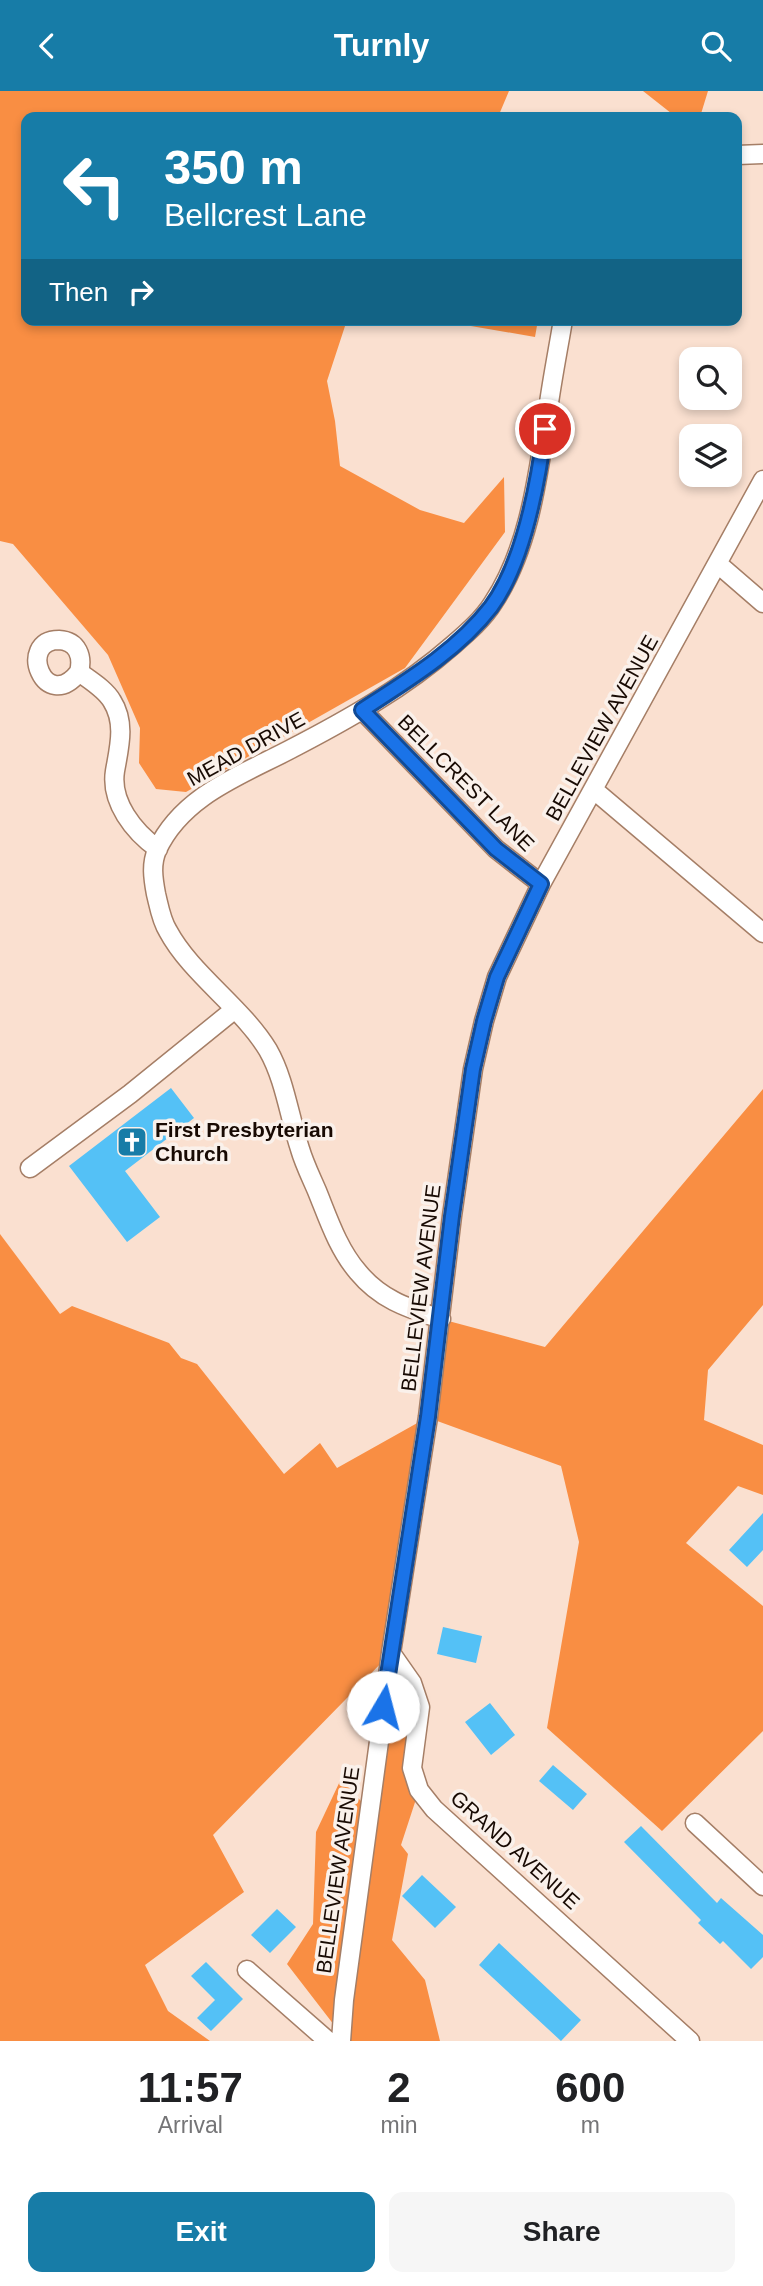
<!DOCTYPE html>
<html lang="en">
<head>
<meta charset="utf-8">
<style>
	:root { --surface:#fff; --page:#f6f6f6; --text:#202124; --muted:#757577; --accent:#177ca7 }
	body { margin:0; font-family:Helvetica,sans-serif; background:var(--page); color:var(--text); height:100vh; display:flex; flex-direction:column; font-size:26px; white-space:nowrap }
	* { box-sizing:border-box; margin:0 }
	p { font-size:23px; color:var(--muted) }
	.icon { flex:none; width:38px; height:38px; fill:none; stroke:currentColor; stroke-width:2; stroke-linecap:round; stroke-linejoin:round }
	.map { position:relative; height:1950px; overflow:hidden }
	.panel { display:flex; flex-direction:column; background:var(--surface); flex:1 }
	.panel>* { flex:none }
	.top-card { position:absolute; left:21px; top:21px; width:721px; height:214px; border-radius:14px; box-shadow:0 4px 10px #0003; background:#177ca7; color:#fff; overflow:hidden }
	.controls { position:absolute; left:679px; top:256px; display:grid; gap:14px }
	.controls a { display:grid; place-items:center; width:63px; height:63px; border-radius:14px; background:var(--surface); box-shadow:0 4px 10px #0003; font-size:35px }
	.pin { position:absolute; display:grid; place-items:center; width:60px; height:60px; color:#fff; margin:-30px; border:4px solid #fff; border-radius:50%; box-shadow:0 2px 7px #0007 }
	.me { position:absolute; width:77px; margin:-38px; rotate:8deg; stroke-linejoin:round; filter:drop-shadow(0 0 5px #0008) }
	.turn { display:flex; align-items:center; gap:24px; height:147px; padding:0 28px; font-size:32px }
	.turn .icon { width:91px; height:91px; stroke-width:2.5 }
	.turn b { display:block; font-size:49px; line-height:60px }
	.then { display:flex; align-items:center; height:66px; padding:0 28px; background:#0003; gap:14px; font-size:26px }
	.eta { display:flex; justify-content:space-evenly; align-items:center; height:119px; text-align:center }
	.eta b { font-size:42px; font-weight:800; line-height:49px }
	.button { display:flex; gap:14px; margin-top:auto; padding:14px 28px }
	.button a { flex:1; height:80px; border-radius:14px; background:var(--accent); color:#fff; font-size:28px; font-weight:800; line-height:80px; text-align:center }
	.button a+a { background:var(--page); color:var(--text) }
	header { display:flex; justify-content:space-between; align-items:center; height:91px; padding:0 28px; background:var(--accent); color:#fff; font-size:32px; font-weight:800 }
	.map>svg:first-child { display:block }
	.forest { fill:#f98e43 }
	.building { fill:#54c1f6 }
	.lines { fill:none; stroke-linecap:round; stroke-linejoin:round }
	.minor-casing { stroke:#a57e66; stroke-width:21 }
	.minor { stroke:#fff; stroke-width:18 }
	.route-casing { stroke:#114b97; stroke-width:18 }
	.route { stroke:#1a73e8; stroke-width:12 }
	.labels { text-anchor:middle; stroke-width:7; stroke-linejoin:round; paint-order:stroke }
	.street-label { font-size:21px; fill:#180a03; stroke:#faf1eb }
	.poi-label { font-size:21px; font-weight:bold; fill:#180a03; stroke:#faf1eb; text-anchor:start }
</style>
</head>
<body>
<header><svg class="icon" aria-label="back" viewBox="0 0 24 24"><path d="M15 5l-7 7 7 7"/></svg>Turnly<svg class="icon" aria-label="search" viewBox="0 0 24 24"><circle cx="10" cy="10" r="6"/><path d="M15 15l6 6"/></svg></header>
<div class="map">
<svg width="763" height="1950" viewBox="0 0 763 1950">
	<rect width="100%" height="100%" fill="#fae0d0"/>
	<path class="forest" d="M0 0H509L498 26H26V229H347L327 290 335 330 340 375 420 419 464 432 504 386 505 441 405 577 186 701 156 698 139 672 140 637 108 564 13 453 0 450Z
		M643 0H708L700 26H676Z
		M436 229H538L535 246Z
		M763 998V1214L708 1279 704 1329 763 1354V1404L738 1395 686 1452 763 1515V1640L662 1740 547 1637 579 1451 561 1375 429 1327 391 1561 412 1592 419 1699 401 1754 408 1763 392 1849 425 1889 440 1950H341V1943L287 1873 313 1833 316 1741 341 1688 369 1719 390 1563 213 1744 244 1801 145 1874 168 1920 210 1950H0V1143L60 1223 72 1215 169 1252 181 1267 197 1273 284 1383 320 1352 337 1377 428 1326 441 1228 545 1256Z"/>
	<path class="building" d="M171 997 194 1027 125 1080 160 1126 127 1151 69 1075Z
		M763 1422V1459L747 1476 729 1459Z
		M443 1536 482 1545 476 1572 437 1563Z
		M490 1612 515 1644 491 1664 465 1631Z
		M553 1674 587 1703 573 1719 539 1690Z
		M641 1735 717 1812 721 1807 763 1844V1866L751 1878 723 1850 720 1853 698 1832 701 1829 624 1751Z
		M422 1784 456 1816 435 1837 402 1805Z
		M277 1818 296 1836 270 1862 251 1844Z
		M499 1852 581 1929 561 1950 479 1874Z
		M206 1871 243 1908 211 1940 197 1927 215 1909 191 1885Z"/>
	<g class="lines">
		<g class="minor-casing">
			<path id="minor" d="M737 64 763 63
				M718 473 763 512
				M79 581C45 624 16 549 59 549 78 550 83 566 79 581 91 590 105 598 112 610 126 632 119 657 115 680 110 711 134 741 158 758
				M362 619 496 758 541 793
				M594 699 763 842
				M30 1077 130 1003 235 918
				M441 1228C408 1217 381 1209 358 1181 338 1158 328 1127 317 1100 311 1086 304 1072 300 1058 289 1025 285 989 268 959 242 916 191 883 168 840 161 829 159 815 156 803 153 787 151 773 157 759 182 705 241 684 289 659 347 629 404 597 453 554 468 541 483 528 493 512 530 456 538 383 548 319 552 289 558 259 563 229
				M391 1562 412 1592 420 1616 412 1677 419 1699 434 1718 690 1950
				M695 1732 763 1795
				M247 1879 328 1950
				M341 1950 344 1909 391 1562 428 1326 452 1125 473 978 484 930 497 886 541 793 763 389"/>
		</g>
		<use href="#minor" class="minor"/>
	</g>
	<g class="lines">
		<g class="route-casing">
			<path id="route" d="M383 1616 428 1326 452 1125 473 978 484 930 497 886 541 793 496 758 362 619C407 590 458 559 491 516 524 471 538 392 545 338"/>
		</g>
		<use href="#route" class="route"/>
	</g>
	<defs>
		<g id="church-square" transform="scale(1.575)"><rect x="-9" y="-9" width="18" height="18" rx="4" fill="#177ca7" stroke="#faf1eb"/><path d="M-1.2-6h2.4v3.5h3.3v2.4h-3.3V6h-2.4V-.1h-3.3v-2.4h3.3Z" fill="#fff"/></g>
	</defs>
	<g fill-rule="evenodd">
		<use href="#church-square" x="132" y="1051"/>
	</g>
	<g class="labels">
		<g class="street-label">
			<text transform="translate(602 637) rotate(-61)" y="7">BELLEVIEW AVENUE</text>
			<text transform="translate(246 658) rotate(-29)" y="7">MEAD DRIVE</text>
			<text transform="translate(466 692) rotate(45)" y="7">BELLCREST LANE</text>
			<text transform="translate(421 1197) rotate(-83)" y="7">BELLEVIEW AVENUE</text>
			<text transform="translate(515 1759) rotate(42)" y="7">GRAND AVENUE</text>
			<text transform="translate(338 1779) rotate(-82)" y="7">BELLEVIEW AVENUE</text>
		</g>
		<g class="poi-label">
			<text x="155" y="1046">First Presbyterian<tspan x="155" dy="24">Church</tspan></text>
		</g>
	</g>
</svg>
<div class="controls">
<a><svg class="icon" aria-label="search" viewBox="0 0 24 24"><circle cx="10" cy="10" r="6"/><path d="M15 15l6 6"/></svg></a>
<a><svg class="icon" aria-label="layers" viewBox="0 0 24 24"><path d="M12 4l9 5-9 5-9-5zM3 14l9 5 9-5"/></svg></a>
</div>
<div class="pin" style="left:545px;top:338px;background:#d93025"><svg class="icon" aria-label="arrive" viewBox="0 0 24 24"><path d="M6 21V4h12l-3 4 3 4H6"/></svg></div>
<svg class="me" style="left:383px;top:1616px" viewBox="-20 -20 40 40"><circle r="19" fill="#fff"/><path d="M0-13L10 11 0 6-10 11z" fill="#1a73e8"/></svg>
<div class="top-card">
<div class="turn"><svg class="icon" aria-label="left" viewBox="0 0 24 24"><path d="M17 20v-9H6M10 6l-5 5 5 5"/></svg><div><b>350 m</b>Bellcrest Lane</div></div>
<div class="then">Then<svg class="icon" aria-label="right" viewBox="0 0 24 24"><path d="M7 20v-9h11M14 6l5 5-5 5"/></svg></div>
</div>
</div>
<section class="panel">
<div class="eta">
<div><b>11:57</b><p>Arrival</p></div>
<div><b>2</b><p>min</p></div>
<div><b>600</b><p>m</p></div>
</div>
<div class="button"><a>Exit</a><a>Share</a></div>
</section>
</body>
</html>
